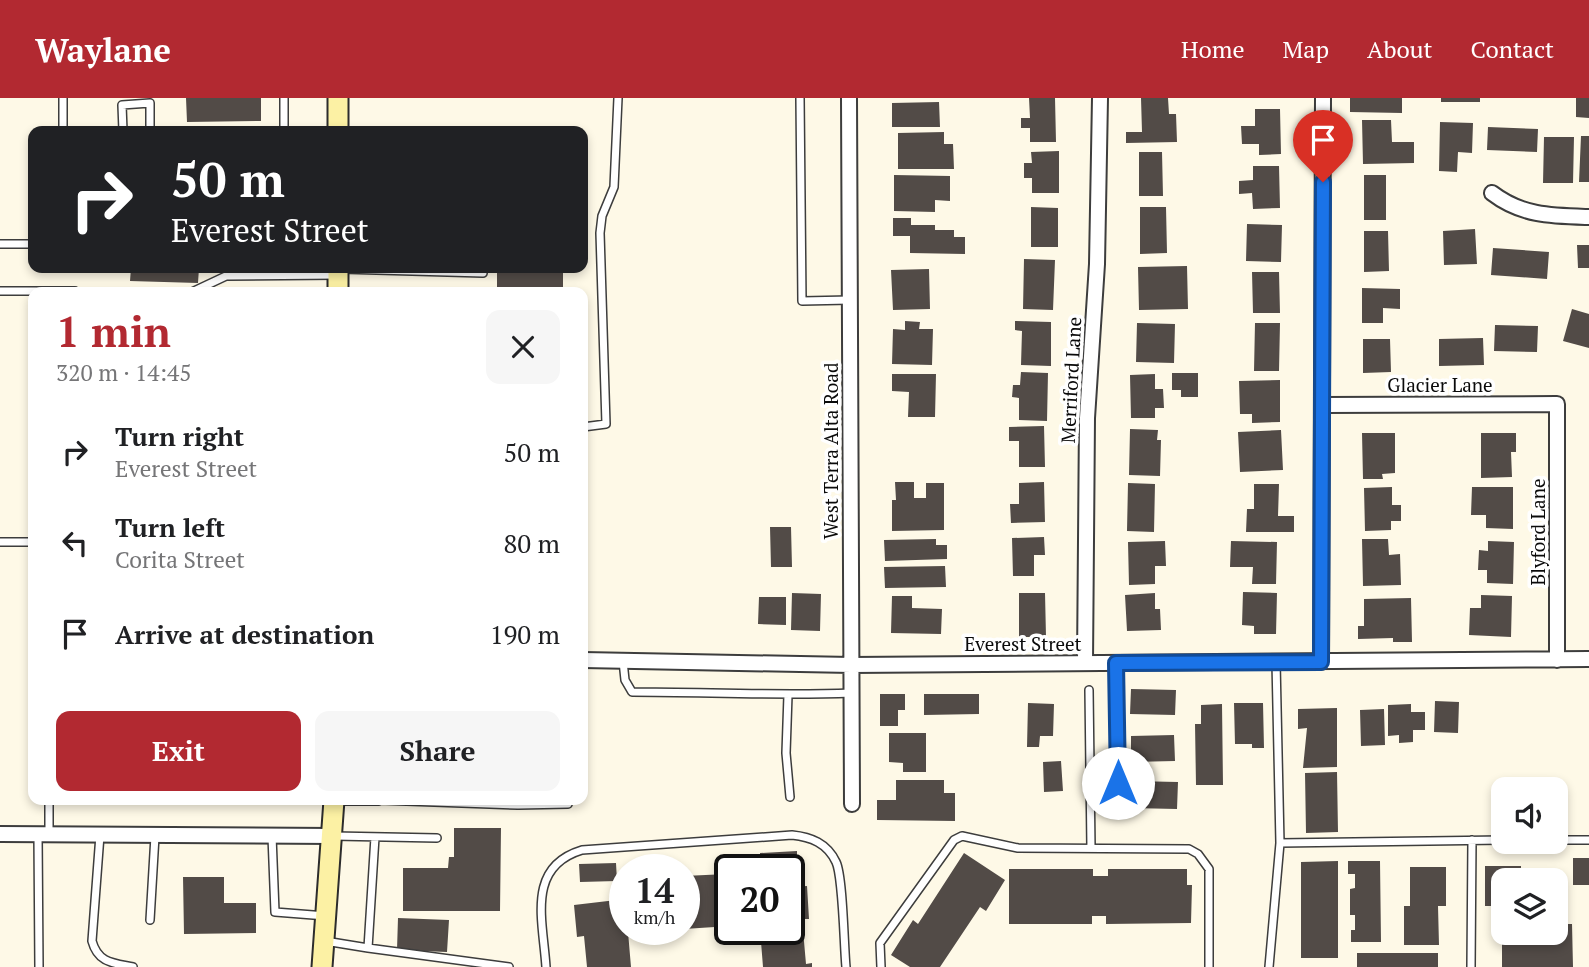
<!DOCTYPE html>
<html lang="en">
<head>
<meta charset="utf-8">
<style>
	:root { --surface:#fff; --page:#f6f6f6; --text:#202124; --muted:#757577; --accent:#b22931 }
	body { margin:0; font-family:"PT Serif",serif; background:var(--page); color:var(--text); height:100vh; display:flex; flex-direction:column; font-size:26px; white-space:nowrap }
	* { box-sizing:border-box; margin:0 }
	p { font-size:23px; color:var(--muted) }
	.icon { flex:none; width:38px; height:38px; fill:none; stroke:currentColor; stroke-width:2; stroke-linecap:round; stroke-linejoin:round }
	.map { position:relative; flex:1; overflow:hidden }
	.panel { position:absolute; left:28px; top:189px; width:560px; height:518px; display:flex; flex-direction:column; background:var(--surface); border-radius:14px; box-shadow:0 4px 10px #0003 }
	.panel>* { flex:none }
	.top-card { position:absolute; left:28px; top:28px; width:560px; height:147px; border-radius:14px; box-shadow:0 4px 10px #0003; background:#202124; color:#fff; overflow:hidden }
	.tools { position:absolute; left:1491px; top:679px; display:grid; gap:14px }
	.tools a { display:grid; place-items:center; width:77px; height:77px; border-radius:14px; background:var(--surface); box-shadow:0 4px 10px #0003; font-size:35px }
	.speed { position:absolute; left:609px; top:756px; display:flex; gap:14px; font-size:35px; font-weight:700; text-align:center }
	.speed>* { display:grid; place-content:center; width:91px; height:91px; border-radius:50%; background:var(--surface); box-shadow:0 4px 10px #0003; line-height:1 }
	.speed small { font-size:18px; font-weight:400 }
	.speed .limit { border:4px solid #111; border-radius:10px; background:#fff; color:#111 }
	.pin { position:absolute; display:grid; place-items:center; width:60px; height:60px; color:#fff; margin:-72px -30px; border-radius:50% 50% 50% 0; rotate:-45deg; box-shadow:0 0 7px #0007 }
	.pin .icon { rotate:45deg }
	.me { position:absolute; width:77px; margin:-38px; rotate:0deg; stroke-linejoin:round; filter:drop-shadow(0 0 5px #0008) }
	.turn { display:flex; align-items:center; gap:24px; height:147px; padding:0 28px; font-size:32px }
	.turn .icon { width:91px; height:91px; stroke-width:2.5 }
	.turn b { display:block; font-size:49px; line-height:60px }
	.round { display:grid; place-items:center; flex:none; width:74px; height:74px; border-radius:14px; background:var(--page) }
	.overview { display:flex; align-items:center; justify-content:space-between; height:119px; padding:0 28px }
	h1 { font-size:42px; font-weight:600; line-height:52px; color:var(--accent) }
	.button { display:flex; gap:14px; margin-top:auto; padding:14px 28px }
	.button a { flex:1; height:80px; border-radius:14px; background:var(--accent); color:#fff; font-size:28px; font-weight:600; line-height:80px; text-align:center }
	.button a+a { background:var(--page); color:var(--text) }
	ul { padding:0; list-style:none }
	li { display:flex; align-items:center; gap:21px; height:91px; padding:0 28px }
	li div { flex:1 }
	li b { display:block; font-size:26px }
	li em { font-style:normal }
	header { display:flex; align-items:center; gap:42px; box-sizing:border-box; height:98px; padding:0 35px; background:var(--accent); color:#fff }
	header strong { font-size:33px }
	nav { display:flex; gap:38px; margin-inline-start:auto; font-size:24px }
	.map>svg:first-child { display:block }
	.building { fill:#524b47 }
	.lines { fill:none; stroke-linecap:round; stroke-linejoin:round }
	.lane-casing { stroke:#3d3d3d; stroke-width:10 }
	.street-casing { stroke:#3d3d3d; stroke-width:18 }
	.secondary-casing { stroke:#2c2c2c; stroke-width:23 }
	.lane { stroke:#fff; stroke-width:7 }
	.street { stroke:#fff; stroke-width:14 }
	.secondary { stroke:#fcf1a4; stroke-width:19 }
	.route-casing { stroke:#114b97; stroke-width:18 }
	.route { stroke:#1a73e8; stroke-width:12 }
	.labels { text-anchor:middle; stroke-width:7; stroke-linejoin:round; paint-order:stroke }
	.street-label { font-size:19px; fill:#0a0a0a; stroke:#fff }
</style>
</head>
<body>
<header>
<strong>Waylane</strong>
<nav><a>Home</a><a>Map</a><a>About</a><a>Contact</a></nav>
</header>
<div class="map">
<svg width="1589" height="869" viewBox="0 0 1589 869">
	<rect width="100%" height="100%" fill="#fef9e7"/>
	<path class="building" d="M186 0H261V23L187 24Z
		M1029 0H1055L1056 44H1030V30H1021V20H1030Z
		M1141 0H1168L1169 16H1176L1177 44 1126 45V34H1142Z
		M1350 0H1402V15L1350 14Z
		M1441 0H1480V4H1441Z
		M1576 0H1589V20L1576 19Z
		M939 4 940 29H892V5Z
		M1255 11H1280L1281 56 1259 57V46H1242L1241 28H1255Z
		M1362 22H1391L1392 44H1414V65L1363 66Z
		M1440 24 1473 25 1472 55 1458 54 1457 74 1439 73Z
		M1488 29 1538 31 1537 54 1487 52Z
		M944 34V46H953L954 71H898V35Z
		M1581 38H1589V84H1579Z
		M1544 39H1574L1573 85H1543Z
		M1059 53V95H1032V80H1024V65H1032L1031 54Z
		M1139 54H1162L1163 98H1139Z
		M1253 68H1279L1280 110 1253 111 1252 95 1239 96V83L1253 82Z
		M894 77 950 78V103L935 102V114L894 113Z
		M1364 77H1386V122H1364Z
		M1031 109 1058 110V149H1031Z
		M1140 109H1166L1167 155 1140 156Z
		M893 120H911V127H935V132H954V139H965V156L910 155V138H893Z
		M1247 126 1282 127 1281 164 1246 163Z
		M1475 131 1477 166 1444 167 1443 133Z
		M1364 133H1388L1389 173 1364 174Z
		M1577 147H1589V170H1578Z
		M1493 150 1549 154 1547 181 1491 177Z
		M1024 161 1055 162 1053 212 1023 211Z
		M1187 168 1188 211 1139 212 1138 169Z
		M131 170H199L198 185 130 183Z
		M497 170H563V194H497Z
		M929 171 930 211 893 212 891 172Z
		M1252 174H1279L1280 215H1253Z
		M1362 190 1400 191V211L1383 210V225H1362Z
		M1572 211 1589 216V250L1563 243Z
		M905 223 920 224 919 231H933L932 267 892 266 893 231 905 232Z
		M1015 223 1051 224V268L1021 267 1022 233 1015 232Z
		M1137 225 1175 226 1174 265 1136 264Z
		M1255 225H1280L1279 273H1254Z
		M1495 227 1538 228 1537 254 1494 253Z
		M1483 240 1484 267 1439 268V241Z
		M1363 241H1390L1391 274 1363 275Z
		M1021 274 1048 275 1047 323 1019 322V300L1012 299 1013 287H1020Z
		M1172 275H1198V299H1181V292H1172Z
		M892 276H936L935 319H908L909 294 892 293Z
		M1155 276V291H1163L1164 310H1155V320H1131L1130 277Z
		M1280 282V324L1252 325V316H1240L1239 283Z
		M1044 328 1045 369H1019V343H1009V329Z
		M1130 331 1158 332 1157 342H1161L1160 378 1129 377Z
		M1281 332 1283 372 1240 374 1238 334Z
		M1362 335H1395V375L1382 376 1383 381H1363Z
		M1481 335H1516V354H1511L1512 379 1481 380Z
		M895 384H914V400H926V385H944V432L892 433V402H896Z
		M1044 384 1045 424 1011 425 1010 406H1019V385Z
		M1128 385 1155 386 1154 434 1127 433Z
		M1254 386H1279L1278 418H1294V434H1246L1247 411H1254Z
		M1392 389V407H1401V423H1391V432L1365 433 1364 390Z
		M1472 389H1513V431L1486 430V417H1471Z
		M770 429H791L792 469H771Z
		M1044 439 1045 457H1034V478H1013L1012 440Z
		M936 441V447H947V461L885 463 884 442Z
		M1362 441H1388L1389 457 1400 456 1401 487 1363 488Z
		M1165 443 1166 468H1155V486L1129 487 1128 444Z
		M1231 443 1277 444 1276 486H1252L1253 469H1230Z
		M1488 443 1514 444 1513 486 1487 485V472H1478L1479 452 1488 453Z
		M945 468 946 489 885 490 884 469Z
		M1243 494 1277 495 1276 536H1254V528L1242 527Z
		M792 495 821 496 820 533 791 532Z
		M1019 495H1045L1046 539H1019Z
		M1155 495V511H1160L1161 532 1127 533 1125 497Z
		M1481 497 1512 498 1511 539 1469 537 1470 510H1481Z
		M892 498H912V510L942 511 941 536 891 535Z
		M759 499H786V527L758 526Z
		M1411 500 1412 544H1393V540L1358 541V528H1364V501Z
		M1131 591 1176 592 1175 617 1130 616Z
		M880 596H905V612H898V628H880Z
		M924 596H979V616L924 617Z
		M1435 603 1459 604 1458 635 1434 634Z
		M1028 605 1054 606 1053 638H1040L1039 649H1027Z
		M1234 605H1263L1264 650H1252V646H1235Z
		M1222 606 1223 687H1196L1195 626H1201V607Z
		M1411 606V614H1425V632H1413V644L1399 645V637L1388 638V607Z
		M1337 610V669L1303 670 1307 630 1298 631V611Z
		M1384 611 1385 647 1361 648 1360 612Z
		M889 635H926V674H903V665L889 664Z
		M1174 637 1175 663 1131 664V638Z
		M1061 663 1063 693 1044 694 1043 664Z
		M1337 674 1338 734 1306 735 1305 675Z
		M896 682H944V695H955V723L877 722V702H896Z
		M1132 683 1178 684 1177 711 1131 710Z
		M454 730H501L500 813H403V770H448L449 759H454Z
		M797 753V771L760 772V755Z
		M964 755 1005 782 986 813 980 809 940 869H910L891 857 913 822 918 826Z
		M1573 760H1589V787H1573Z
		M1338 763V860H1301V764Z
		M1348 763H1380L1381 844H1351V832H1355V817H1350V791L1355 790V776H1348Z
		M616 765 617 783 580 784 579 766Z
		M1485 768H1521V775H1563V808H1556V782H1503V808H1485Z
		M1410 769H1446V808H1438L1439 847H1404V808H1410Z
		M1009 771H1093V778H1108V771H1187V787H1192L1191 825 1106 826V818H1092V826H1009Z
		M727 776 730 828 684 831V778Z
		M183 779H224V805H256V835L184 836Z
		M807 788 809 821H802L806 866 812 865V869H763L760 831H789V789Z
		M625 801V831L634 834H628L631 869H587L584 838 577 839 574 807Z
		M398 820 449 822 447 854 397 852Z
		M1556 826H1572L1573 869H1502V846L1548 845V835H1556Z
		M1357 855H1438V869H1357Z"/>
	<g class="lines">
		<g class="lane-casing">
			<path id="lane" d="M63 0V33
				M284 0V33
				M800 0 802 203 850 202
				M123 33 122 7 150 5V33
				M0 146H33
				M341 171 483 175
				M0 193H75
				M192 194 226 178 337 177
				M583 329 606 326 600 135 602 118 614 89 618 0
				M0 444H33
				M623 563 625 582 632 594C705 594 778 598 851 595
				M1276 564 1280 745
				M1116 565 1118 709
				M1089 592 1091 750
				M788 597 786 655 790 699
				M379 702 518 707
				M518 702V707L568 706V702
				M334 703H379
				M49 736V702
				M38 737 39 869
				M100 737 92 843C98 865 113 865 133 869
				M272 738 275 814 326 818
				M334 738 437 740
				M1556 742H1589
				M150 822 155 738
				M325 843 368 850 375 739
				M368 850 509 869
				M546 869C543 822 526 769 582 752L792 737C811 739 827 745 836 764 843 778 844 849 846 869
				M881 869 880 845 954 742 962 738 1018 750 1189 751 1198 756 1209 771V869
				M1269 869 1280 745 1503 742
				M1471 869 1472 742"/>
		</g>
		<g class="street-casing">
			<path id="street" d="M849 0 852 706
				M1492 95C1522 118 1552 118 1589 119
				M1323 307 1557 306V562
				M583 562 851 567 1589 561
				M1321 564 1323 0
				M1085 565 1087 320 1097 166 1100 0
				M0 736 333 738"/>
		</g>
		<g class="secondary-casing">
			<path id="secondary" d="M338 0V33
				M338 170V194
				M322 869 334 702"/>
		</g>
		<use href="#lane" class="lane"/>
		<use href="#street" class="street"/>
		<use href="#secondary" class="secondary"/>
	</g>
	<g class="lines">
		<g class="route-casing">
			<path id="route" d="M1118 685 1116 565 1321 564 1323 84"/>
		</g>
		<use href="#route" class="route"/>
	</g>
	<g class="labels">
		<g class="street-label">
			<text transform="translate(1071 282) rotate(-87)" y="7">Merriford Lane</text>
			<text x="1440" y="294">Glacier Lane</text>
			<text transform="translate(831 353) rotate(-90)" y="7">West Terra Alta Road</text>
			<text transform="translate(1538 434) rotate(-90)" y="7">Blyford Lane</text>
			<text x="1023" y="553">Everest Street</text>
		</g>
	</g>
</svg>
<div class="tools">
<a><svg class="icon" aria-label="sound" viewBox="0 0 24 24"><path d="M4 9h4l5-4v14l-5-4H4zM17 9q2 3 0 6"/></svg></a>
<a><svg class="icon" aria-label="layers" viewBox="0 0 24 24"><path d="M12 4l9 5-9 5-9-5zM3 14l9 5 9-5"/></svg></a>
</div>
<div class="speed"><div>14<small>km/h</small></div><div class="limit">20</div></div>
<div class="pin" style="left:1323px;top:84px;background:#d93025"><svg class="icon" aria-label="arrive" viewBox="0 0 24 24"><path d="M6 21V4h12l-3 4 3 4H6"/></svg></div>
<svg class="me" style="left:1118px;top:685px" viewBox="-20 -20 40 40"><circle r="19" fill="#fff"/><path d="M0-13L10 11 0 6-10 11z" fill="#1a73e8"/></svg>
<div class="top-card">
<div class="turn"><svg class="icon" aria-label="right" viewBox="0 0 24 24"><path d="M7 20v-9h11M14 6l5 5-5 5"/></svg><div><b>50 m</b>Everest Street</div></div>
</div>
<section class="panel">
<div class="overview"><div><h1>1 min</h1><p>320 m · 14:45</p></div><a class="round"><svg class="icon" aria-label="close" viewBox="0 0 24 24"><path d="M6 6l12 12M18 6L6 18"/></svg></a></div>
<ul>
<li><svg class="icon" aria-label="right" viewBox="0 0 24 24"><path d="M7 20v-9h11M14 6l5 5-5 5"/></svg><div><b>Turn right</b><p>Everest Street</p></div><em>50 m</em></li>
<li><svg class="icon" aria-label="left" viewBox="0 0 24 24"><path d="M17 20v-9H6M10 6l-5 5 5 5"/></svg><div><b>Turn left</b><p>Corita Street</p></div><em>80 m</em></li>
<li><svg class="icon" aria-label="arrive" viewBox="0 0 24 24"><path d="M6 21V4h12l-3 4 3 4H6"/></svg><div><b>Arrive at destination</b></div><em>190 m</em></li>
</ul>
<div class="button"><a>Exit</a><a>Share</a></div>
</section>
</div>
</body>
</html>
